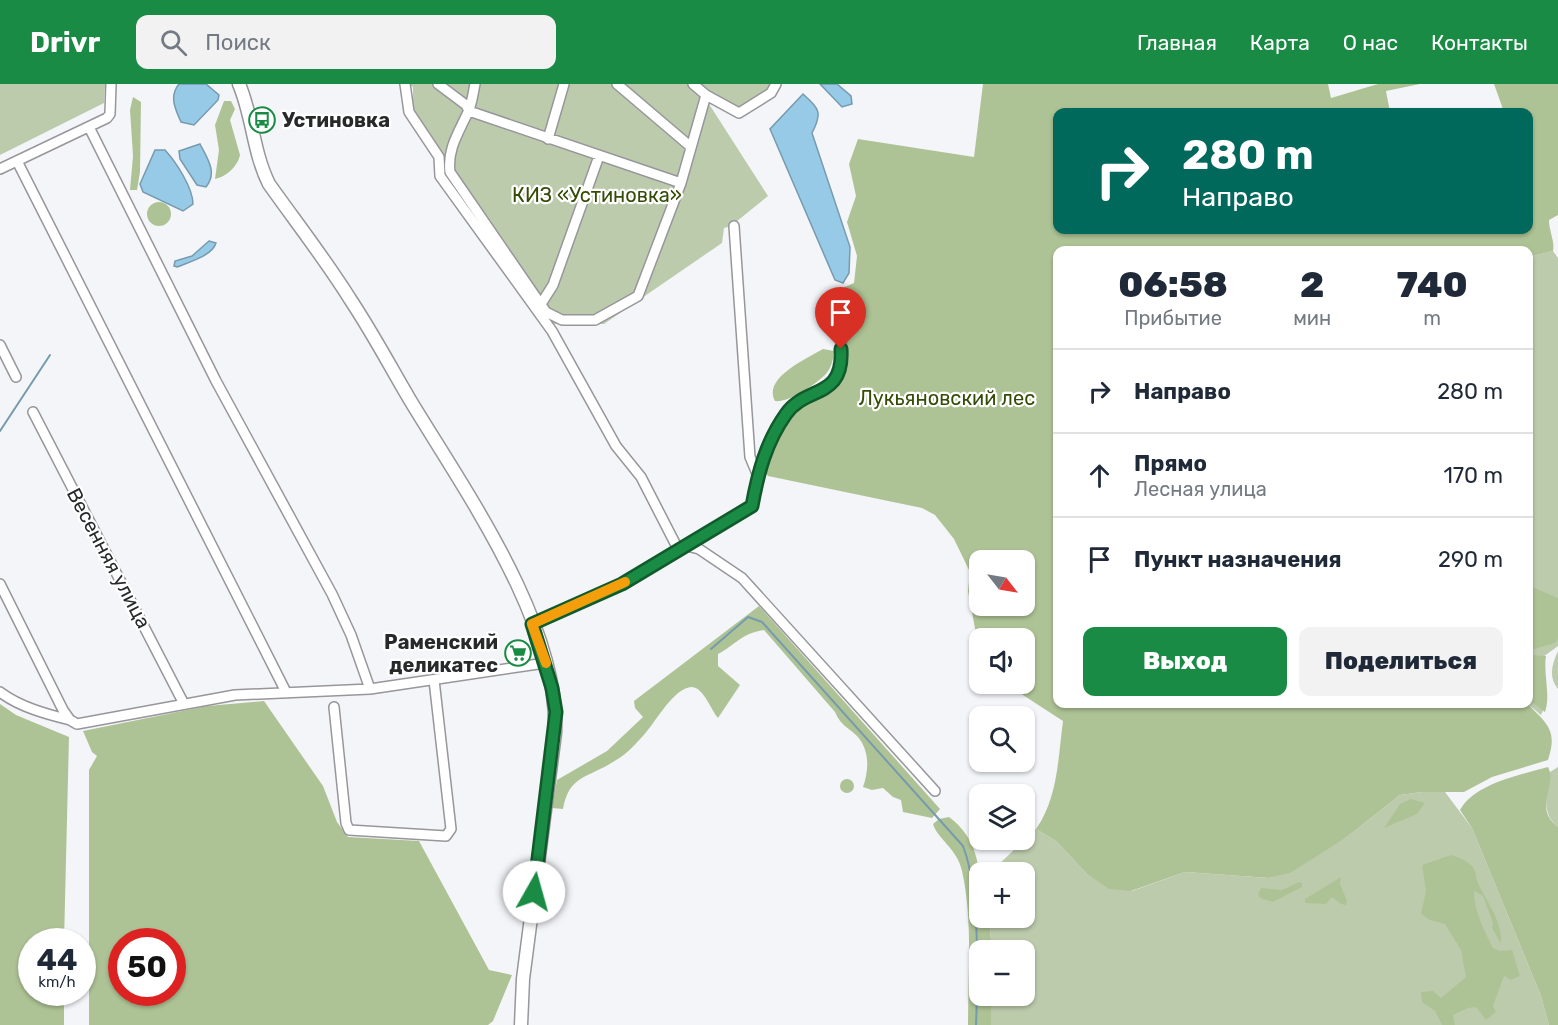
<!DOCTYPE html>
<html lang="ru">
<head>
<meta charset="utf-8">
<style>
	:root { --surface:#fff; --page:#f2f2f3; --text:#1f2937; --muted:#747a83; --line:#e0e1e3; --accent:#198b44 }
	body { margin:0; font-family:Rubik,sans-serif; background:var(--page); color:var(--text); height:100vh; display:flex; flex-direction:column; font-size:22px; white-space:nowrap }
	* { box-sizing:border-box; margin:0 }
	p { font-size:20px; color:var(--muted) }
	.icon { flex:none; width:33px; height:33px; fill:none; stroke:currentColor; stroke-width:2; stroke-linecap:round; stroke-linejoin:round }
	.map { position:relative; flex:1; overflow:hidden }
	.sheet { position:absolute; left:1053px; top:162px; width:480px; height:462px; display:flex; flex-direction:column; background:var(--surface); border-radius:12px; box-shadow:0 2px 4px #0004 }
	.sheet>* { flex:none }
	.hud { position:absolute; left:1053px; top:24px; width:480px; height:126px; border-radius:12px; box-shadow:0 2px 4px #0004; background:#00695c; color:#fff; overflow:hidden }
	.needle { width:39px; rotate:121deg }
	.fabs { position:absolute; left:969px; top:466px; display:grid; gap:12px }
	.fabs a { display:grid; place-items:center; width:66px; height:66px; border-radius:12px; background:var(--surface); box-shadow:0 2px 4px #0004; font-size:30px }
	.speed { position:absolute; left:18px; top:844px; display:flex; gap:12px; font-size:30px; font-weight:700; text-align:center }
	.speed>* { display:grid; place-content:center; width:78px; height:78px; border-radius:50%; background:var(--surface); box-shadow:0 2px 4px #0004; line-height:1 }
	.speed small { font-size:15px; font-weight:400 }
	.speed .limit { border:9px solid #d22; background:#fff; color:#111 }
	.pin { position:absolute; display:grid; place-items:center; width:51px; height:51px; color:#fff; margin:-62px -26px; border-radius:50% 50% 50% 0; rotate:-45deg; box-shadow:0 0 6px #0007 }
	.pin .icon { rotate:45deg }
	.me { position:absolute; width:66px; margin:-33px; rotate:7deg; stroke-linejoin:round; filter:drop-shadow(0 0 4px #0008) }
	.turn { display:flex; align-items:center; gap:21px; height:126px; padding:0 30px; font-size:27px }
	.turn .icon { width:78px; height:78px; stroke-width:2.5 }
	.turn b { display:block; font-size:42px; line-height:51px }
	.eta { display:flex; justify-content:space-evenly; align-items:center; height:102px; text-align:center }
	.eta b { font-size:36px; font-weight:800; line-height:42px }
	.cta { display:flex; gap:12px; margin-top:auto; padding:12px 30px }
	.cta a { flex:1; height:69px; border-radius:12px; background:var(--accent); color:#fff; font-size:24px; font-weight:800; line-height:69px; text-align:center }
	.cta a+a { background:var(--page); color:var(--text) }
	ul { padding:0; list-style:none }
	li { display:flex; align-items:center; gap:18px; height:84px; padding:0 30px; border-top:2px solid var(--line) }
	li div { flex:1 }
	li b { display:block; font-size:22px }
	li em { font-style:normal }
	header { display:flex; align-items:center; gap:36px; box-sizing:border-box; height:84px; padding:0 30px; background:var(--accent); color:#fff }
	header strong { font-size:28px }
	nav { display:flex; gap:33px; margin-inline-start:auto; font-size:21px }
	.search { width:420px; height:54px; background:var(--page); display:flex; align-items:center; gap:15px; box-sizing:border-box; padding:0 21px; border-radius:12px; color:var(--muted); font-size:22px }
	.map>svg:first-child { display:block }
	.green { fill:#bdcbad }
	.forest { fill:#aec395; fill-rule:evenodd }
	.water { fill:#97cae6; stroke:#769aae; stroke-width:1.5 }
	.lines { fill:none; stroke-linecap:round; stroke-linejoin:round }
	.stream { stroke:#769aae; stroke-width:2 }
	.minor-casing { stroke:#97979b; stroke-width:12 }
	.major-casing { stroke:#97979b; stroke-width:15 }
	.minor { stroke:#fff; stroke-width:9 }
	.major { stroke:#fff; stroke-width:12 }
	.route-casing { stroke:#105a2c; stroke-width:15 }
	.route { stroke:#198b44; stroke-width:10 }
	.slow { stroke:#f59e0b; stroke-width:10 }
	.labels { text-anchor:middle; stroke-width:4.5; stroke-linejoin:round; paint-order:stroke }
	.poi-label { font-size:20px; font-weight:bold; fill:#28292a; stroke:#fff; text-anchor:start }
	.park-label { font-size:20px; fill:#344c06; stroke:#fff }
	.street-label { font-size:20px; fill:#28292a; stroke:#fff }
</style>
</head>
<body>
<header>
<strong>Drivr</strong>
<div class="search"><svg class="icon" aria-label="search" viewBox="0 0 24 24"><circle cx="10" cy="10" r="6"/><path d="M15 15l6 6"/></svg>Поиск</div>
<nav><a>Главная</a><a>Карта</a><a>О нас</a><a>Контакты</a></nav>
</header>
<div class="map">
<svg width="1558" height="941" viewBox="0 0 1558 941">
	<rect width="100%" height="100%" fill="#f4f5f9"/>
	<path class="green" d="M0 0H105L104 19 0 71Z
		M409 0H687L709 20 768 112 731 142 724 144 722 159 604 240H552L444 87 445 75 413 26V3Z
		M693 0H776L739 29Z
		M1553 167 1558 174V562L1543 573 1545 622 1541 631 1528 620 1529 173Z
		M1558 567V605C1548 593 1552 580 1558 567Z
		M1558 683V743C1540 729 1547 708 1550 688Z
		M1422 708H1445L1472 744 1541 912 1549 941H991V912H1024V867H992L989 834H1024V789H980L979 800V778L997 782 1036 745 1056 757 1087 790 1132 807 1185 788 1269 794 1290 788 1343 756 1400 711Z"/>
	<path class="forest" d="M983 0H1328L1331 14 1378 0H1420L1386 7 1390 28H1058V146H1528V28H1504L1494 0H1558V131L1549 136C1549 147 1555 157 1553 167L1529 173 1528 166H1058V620H1528C1547 640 1558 646 1548 676L1492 693 1464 708H1422L1400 711 1343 756 1290 789 1269 794 1185 788 1131 807 1109 805 1087 790 1056 757 1036 745C1058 714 1058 674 1063 637L1006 600H1024V555H980L979 566 968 507 970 488 954 455 935 431 922 424 768 392 760 380 793 320 825 306 837 292 841 250 832 209 854 199 857 172 847 138 856 112 849 80 858 55 974 73ZM980 477H1024V522H980Z
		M133 13 141 18 140 88 137 106H130L133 72 130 26Z
		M224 17H231L235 25 230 36 240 71C238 82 226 93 215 95L219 66 215 41Z
		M147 130a12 12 0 1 1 24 0a12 12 0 1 1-24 0Z
		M823 265 834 267C833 275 832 283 826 290 816 300 789 319 775 317 762 294 808 274 823 265Z
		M1532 503 1558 514V555L1555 559 1531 566 1528 565V505Z
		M759 522 940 725 932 734 903 728 901 716 893 713 883 704 872 706 863 703C869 686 870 666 857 652 847 642 842 643 835 628L764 546C740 550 737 560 718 570V582L740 601 718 634C711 626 704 604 692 603 673 603 654 642 641 654 633 663 624 672 613 678 588 694 569 691 563 725L552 724 557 696 607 667 643 633 635 624 634 617Z
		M1529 571 1546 572C1543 590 1551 611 1545 628L1529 616Z
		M264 617 323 702 337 738 348 753 419 757 489 886 512 891 493 937 488 941H89V686L97 672 92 668 83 647 207 622ZM122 858H172V909H122Z
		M0 620 16 631 69 653 64 858H32V909H64V941H0Z
		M1548 683C1558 702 1532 723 1558 743V941H1549L1541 912 1472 744 1460 726C1475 699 1520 691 1548 683Z
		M840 702a7 7 0 1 1 14 0a7 7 0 1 1-14 0Z
		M1411 715 1425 719 1417 730 1384 744 1400 720Z
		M949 733C984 759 980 796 980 834H989L992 867H980V912H991V941H968C968 890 973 837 962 787 957 764 938 756 933 740L939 735Z
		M1451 771C1458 773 1466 776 1472 782 1477 788 1475 792 1478 799 1487 819 1503 837 1501 860L1492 844 1493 839 1483 812 1474 807C1474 826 1484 847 1493 864L1500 867 1512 866 1520 892 1511 896 1504 892 1493 922 1496 928 1486 936 1476 923 1468 924 1453 931 1455 941H1442L1435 927 1422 918 1421 908 1433 907 1441 914 1466 893 1461 866 1445 840 1430 836 1421 830 1426 807 1422 781Z
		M1341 793 1340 800 1347 817 1346 821 1341 820 1332 813 1326 820 1305 819V815Z
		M1299 798 1302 799V803L1273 818 1260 814 1258 810 1261 804 1282 806Z"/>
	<path class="water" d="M179 0H206L219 11 218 16 194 41 181 38C175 25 169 12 179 0Z
		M820 0H837L851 12 852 20 842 23Z
		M803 10C819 25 823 28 812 49L850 163 849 189 843 199 835 196 770 45Z
		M200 60C207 74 218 88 206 103L197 101 180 75 179 67Z
		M155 66H165C176 78 193 104 193 120L183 127 143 108 140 100Z
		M209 157 216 159C212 172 189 178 177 183L174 182 175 177 192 172Z"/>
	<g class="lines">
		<path class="stream" d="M0 347 50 271
			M711 565 748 533 762 538 963 762C980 805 978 893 976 941"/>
		<g class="minor-casing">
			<path id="minor" d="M405 0 409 28 439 73 440 92 552 247 616 362 641 393 679 467 622 499 532 540
				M438 0 466 21 469 27 681 99
				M475 0C473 9 472 20 468 28 459 48 447 65 450 88L546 228 562 236H595L638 212 681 99 706 11
				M617 0 691 63
				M693 0 706 11 739 29 771 9 776 0
				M89 43 216 297 332 510 351 551 370 605
				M548 55 564 0
				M17 77 286 608
				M0 85 107 34 110 30 111 0
				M734 142 750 373 758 392
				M541 220 553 201 599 72
				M0 261 16 293
				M33 328 184 620
				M687 462 699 465 742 494 935 707
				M686 463 752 422C757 393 770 342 793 321 799 316 810 313 818 309 843 298 842 274 841 250
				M0 500 63 626 70 636 77 640 235 611 370 605 545 579
				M0 608C20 623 46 630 70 636
				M334 623 346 739 349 746 446 752 451 745 434 596"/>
		</g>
		<g class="major-casing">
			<path id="major" d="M239 0C253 33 253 68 269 100 296 138 325 175 350 215 372 248 390 282 410 316 465 407 560 540 555 649L523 895 521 941"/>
		</g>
		<use href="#minor" class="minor"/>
		<use href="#major" class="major"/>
	</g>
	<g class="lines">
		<g class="route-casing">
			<path id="route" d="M534 808 556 628 552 604 532 540 622 500 752 422C758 389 766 358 786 330 806 301 844 316 841 265"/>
		</g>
		<use href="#route" class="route"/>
		<path class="slow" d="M546 579 532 540 625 498"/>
	</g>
	<defs>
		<g id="bus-ring" transform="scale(1.35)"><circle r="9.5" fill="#fff" stroke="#198b44" stroke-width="1.5"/><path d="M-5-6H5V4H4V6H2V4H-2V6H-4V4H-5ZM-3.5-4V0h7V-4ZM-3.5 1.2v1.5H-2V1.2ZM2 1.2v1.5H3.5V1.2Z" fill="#198b44"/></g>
		<g id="supermarket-ring" transform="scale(1.35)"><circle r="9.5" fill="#fff" stroke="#198b44" stroke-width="1.5"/><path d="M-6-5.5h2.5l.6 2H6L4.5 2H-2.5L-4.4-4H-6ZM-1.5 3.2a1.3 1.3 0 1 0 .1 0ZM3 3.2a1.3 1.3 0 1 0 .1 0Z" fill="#198b44"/></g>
	</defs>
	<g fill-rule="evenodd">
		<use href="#bus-ring" x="262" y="36"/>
		<use href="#supermarket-ring" x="518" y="569"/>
	</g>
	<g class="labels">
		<g class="poi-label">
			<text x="282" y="43">Устиновка</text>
			<text x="498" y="565" text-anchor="end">Раменский<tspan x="498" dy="23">деликатес</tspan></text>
		</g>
		<g class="park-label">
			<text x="597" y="118">КИЗ «Устиновка»</text>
			<text x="947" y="321">Лукьяновский лес</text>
		</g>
		<g class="street-label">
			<text transform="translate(109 474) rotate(62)" y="7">Весенняя улица</text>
		</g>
	</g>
</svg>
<div class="fabs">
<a><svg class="needle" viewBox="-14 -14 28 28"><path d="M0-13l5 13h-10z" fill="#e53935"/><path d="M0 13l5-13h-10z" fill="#747a83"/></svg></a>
<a><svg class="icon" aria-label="sound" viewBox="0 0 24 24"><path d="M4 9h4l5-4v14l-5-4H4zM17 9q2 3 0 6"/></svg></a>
<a><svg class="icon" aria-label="search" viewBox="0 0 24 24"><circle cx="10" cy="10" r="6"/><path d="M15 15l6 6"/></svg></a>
<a><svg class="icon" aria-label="layers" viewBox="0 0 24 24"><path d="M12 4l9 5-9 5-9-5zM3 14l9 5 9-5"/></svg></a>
<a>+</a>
<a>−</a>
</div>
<div class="speed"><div>44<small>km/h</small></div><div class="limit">50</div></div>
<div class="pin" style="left:841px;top:265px;background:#d93025"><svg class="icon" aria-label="arrive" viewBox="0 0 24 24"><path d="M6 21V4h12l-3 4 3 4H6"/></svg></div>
<svg class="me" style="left:534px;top:808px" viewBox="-20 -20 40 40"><circle r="19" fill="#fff"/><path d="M0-13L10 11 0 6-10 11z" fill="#198b44"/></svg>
<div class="hud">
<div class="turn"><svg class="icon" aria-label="right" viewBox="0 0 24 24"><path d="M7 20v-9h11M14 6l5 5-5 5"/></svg><div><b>280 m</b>Направо</div></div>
</div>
<section class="sheet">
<div class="eta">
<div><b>06:58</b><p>Прибытие</p></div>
<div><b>2</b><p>мин</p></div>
<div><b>740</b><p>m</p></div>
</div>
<ul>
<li><svg class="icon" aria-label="right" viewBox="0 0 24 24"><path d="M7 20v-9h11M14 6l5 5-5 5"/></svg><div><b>Направо</b></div><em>280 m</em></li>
<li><svg class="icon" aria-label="ahead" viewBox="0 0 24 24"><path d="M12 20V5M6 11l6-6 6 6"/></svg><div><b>Прямо</b><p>Лесная улица</p></div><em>170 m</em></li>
<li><svg class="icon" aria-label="arrive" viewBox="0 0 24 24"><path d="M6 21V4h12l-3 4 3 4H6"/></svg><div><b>Пункт назначения</b></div><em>290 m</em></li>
</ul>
<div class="cta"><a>Выход</a><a>Поделиться</a></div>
</section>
</div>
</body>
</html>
